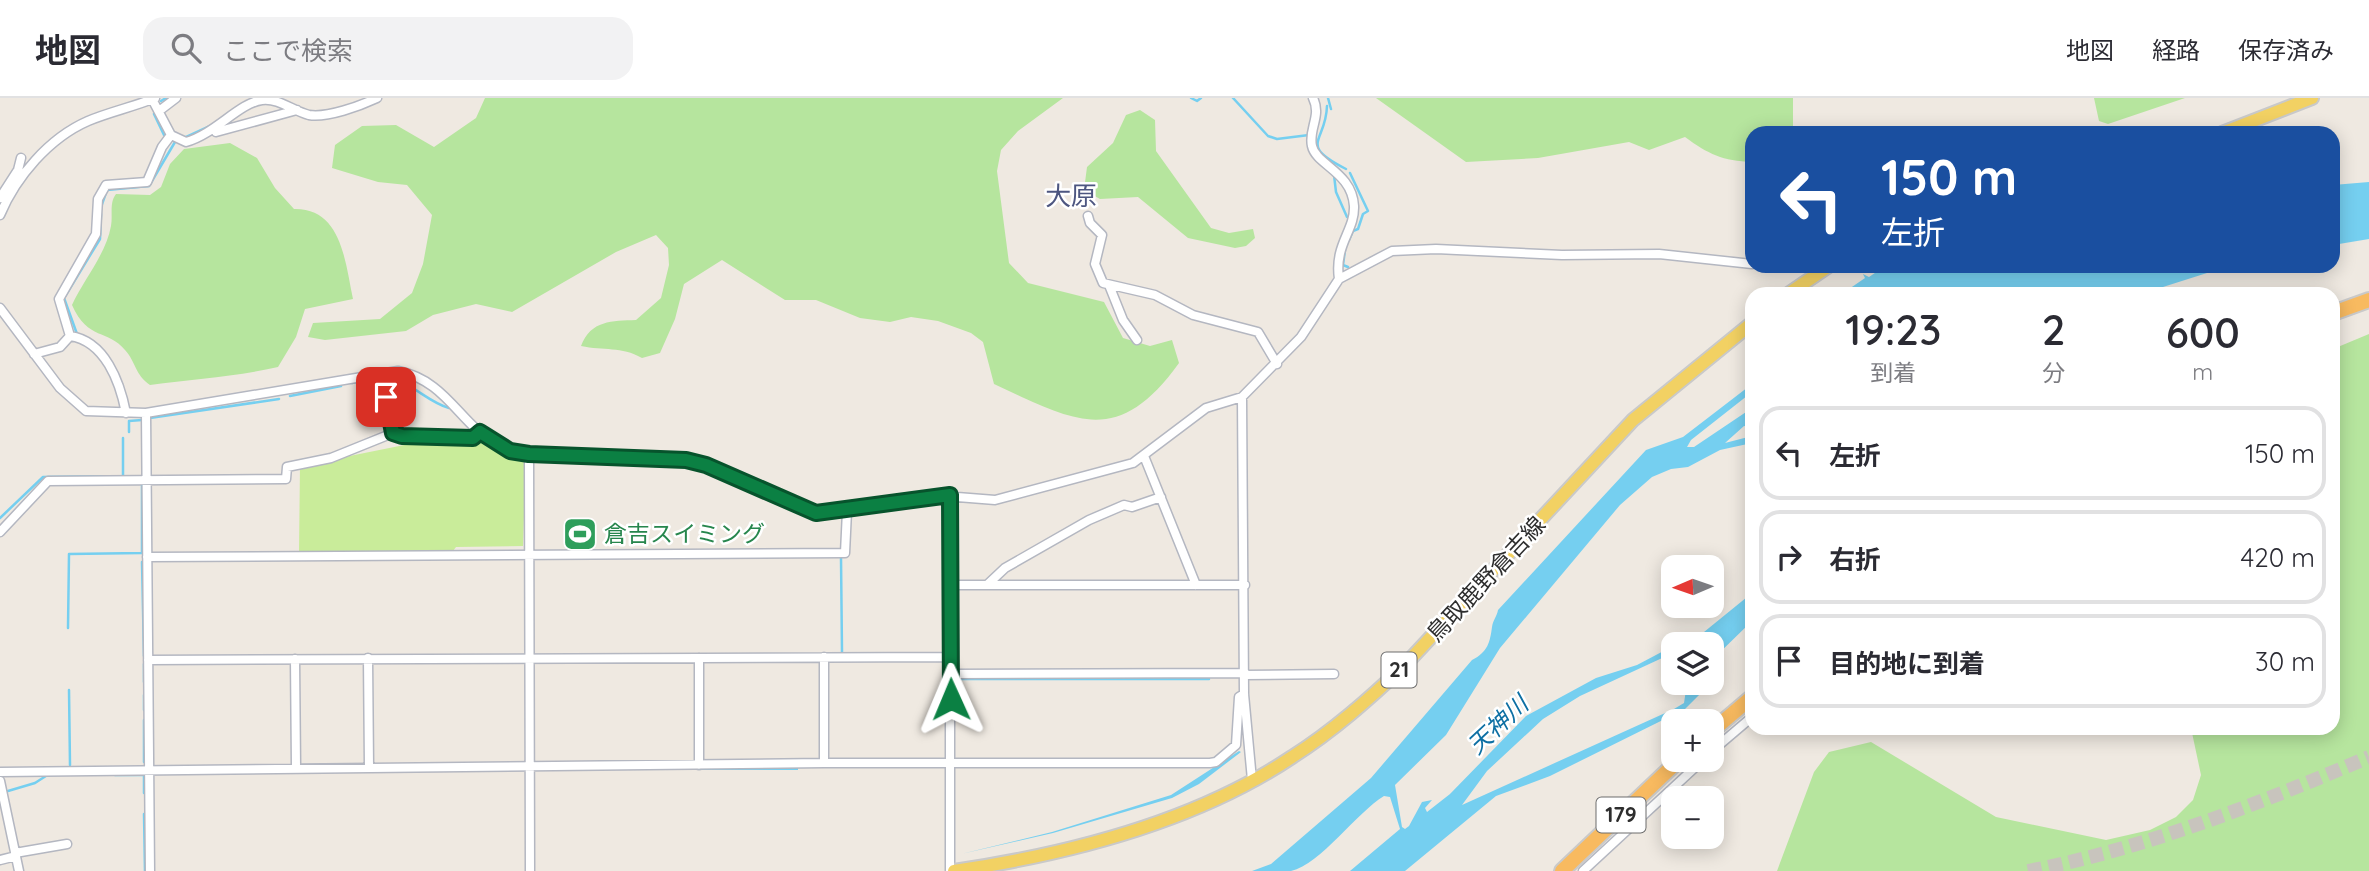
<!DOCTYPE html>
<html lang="ja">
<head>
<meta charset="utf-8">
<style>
	:root { --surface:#fff; --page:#f2f2f3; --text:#2b2b33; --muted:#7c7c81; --line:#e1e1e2 }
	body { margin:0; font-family:Quicksand,"Noto Sans JP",sans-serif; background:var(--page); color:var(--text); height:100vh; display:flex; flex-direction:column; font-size:26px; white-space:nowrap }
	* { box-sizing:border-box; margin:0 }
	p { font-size:23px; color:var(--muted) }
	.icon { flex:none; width:38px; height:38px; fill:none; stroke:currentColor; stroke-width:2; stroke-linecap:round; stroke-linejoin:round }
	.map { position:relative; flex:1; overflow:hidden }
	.panel { position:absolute; left:1745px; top:189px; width:595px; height:448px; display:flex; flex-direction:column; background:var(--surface); border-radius:21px; box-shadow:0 4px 18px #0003 }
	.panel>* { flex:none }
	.hud { position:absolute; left:1745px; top:28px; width:595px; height:147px; border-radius:21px; box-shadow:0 4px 18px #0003; background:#1a4fa0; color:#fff; overflow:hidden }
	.needle { width:46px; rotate:268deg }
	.fabs { position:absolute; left:1661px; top:457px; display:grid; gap:14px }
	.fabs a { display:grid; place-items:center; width:63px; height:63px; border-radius:14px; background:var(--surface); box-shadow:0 4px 18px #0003; font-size:35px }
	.pin { position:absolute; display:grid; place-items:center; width:60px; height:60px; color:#fff; margin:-30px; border-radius:14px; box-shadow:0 4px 10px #0006 }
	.me { position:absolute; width:77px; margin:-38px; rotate:359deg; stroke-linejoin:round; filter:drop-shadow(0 0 5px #0008) }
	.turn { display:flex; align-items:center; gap:24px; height:147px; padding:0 21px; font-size:32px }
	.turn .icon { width:91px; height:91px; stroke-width:2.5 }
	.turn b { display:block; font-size:49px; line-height:60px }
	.eta { display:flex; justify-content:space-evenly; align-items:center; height:119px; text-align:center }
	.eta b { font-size:42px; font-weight:600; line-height:49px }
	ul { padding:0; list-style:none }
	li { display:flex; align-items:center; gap:21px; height:94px; margin:0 14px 10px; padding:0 7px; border:4px solid var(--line); border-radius:21px }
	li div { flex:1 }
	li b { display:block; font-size:26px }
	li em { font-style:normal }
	header { display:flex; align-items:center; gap:42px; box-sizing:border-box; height:98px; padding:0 35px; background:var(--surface); border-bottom:2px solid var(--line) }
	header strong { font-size:33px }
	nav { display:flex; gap:38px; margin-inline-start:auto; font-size:24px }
	.search { width:490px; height:63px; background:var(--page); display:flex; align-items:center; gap:18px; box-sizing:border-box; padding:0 24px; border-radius:21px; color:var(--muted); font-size:26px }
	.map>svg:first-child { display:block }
	.green { fill:#b6e59e }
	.pitch { fill:#c9ec9a }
	.water { fill:#75cff0 }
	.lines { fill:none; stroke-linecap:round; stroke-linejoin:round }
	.stream { stroke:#75cff0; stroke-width:2.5 }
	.trunk-tunnel { stroke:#c8c4bd; stroke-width:14; stroke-dasharray:14 7; stroke-linecap:butt }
	.minor-casing { stroke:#b4b7c1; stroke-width:11 }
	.primary-casing { stroke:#c9c9c9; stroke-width:16 }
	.trunk-casing { stroke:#c9c9c9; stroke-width:18 }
	.minor { stroke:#fff; stroke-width:8 }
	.primary { stroke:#f2d163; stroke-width:12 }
	.trunk { stroke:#f8ba60; stroke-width:14 }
	.route-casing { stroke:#07532c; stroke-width:18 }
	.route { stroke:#0b8043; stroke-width:12 }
	.labels { text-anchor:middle; stroke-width:5; stroke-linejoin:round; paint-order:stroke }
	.shield { fill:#fff; stroke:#6d6d6d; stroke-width:2 }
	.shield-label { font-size:21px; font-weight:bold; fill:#2e2e2e }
	.leisure-label { font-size:23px; fill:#27864d; stroke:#fff; text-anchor:start }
	.street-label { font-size:23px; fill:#2e2e2e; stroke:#fff }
	.water-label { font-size:24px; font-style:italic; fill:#0d6fa3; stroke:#fff }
	.quarter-label { font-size:26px; fill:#4d5680; stroke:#fff }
</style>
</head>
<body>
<header>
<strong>地図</strong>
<div class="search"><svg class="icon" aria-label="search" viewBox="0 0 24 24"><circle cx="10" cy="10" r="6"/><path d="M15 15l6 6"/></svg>ここで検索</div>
<nav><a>地図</a><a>経路</a><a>保存済み</a></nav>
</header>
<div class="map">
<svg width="2369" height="773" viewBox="0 0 2369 773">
	<rect width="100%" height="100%" fill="#efe9e1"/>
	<path class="green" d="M485 0H1063L1018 33 1001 52 997 73 1009 165 1028 185 1104 204 1123 240 1150 248 1172 242 1179 265C1118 350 1075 324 994 286L983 244 971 235 938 223 911 219 890 224 860 220 816 202H785L722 162 684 186 675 221 660 255 642 260C621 248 604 253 581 248 591 222 612 223 636 222L661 200 669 167 668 150 656 137 616 154 512 214 476 206 433 217 406 233 325 242 308 239 313 225 380 221 412 195 423 166 432 117 407 87 378 84 332 70 335 47 362 28 396 27 434 49 476 20Z
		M1376 0H1793V35H1752V64C1723 63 1708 56 1685 39L1649 52 1629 44 1538 60 1466 64Z
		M2094 0H2185L2108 26 2099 23Z
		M1140 12 1155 22 1156 53 1211 130 1229 135 1253 131 1255 140 1246 148 1235 150 1188 140 1138 99 1100 101 1084 92 1087 69 1113 45 1126 17Z
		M230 45 257 60 275 90 294 111C342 110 345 164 353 201L305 211 296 239 278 269C235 279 193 281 150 287 135 277 136 264 125 252 108 231 88 243 72 207 84 181 106 156 111 128 113 117 109 105 116 96L150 97 161 89 170 66 184 51Z
		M2369 236V773H1777L1814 674 1829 654 1871 644 1996 719 2106 742 2150 732 2176 719 2193 702 2201 677 2191 630H2333V251Z"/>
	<path class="pitch" d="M481 339 497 351 526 359 523 448 456 449 453 453 299 455 300 368 429 342Z"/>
	<path class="water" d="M2369 84V141L2333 147V87Z
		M1885 168H2229L2141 196H1847L1849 191 1865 180 1863 176 1869 179Z
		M1752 286V294L1691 342 1687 349H1694L1752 310V329L1744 328 1725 345 1752 338V345L1720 352 1688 369 1671 371 1652 379 1620 407 1500 550 1446 637 1395 687 1402 729 1405 731 1409 728 1422 704 1432 702 1425 710 1427 714 1450 696 1526 618 1596 580 1637 567 1673 548V555L1580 598 1543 621 1487 673 1462 707 1674 611 1684 605 1687 585H1702L1700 596 1685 611 1550 678 1496 698 1405 773H1350L1400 731 1390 699 1384 698C1356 715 1321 766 1291 773 1279 773 1264 773 1252 773L1271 766 1371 680 1472 562C1488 554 1490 544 1492 529 1493 522 1497 518 1498 512L1646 352 1683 339Z
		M1752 495V523L1712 562V546H1678L1704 534Z
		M1239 653 1241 654 1199 686 1172 700 1053 735 961 756 1052 734 1171 697Z
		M798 670V672H535Z"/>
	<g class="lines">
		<path class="stream" d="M1191 0 1197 3 1201 0
			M1233 0 1268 38 1277 41 1309 37
			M1328 0 1331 11
			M161 3 166 0
			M1327 8C1326 45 1297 46 1346 71
			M154 16 164 37
			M184 40 210 28
			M1334 77 1336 94 1347 119
			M101 109 107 92 149 88 175 44
			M1349 142 1353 133 1358 131 1363 116 1368 113 1350 75
			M1345 152 1343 167 1348 169
			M77 236 64 200 100 141 101 116
			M387 280C411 283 427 304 449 310
			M352 285 373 281
			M290 298 341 288
			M150 320 279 301
			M398 331 415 335H473
			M129 334V323L142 322
			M479 341 503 356 523 360
			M303 362 324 358
			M0 420 43 379 123 378V340
			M944 454 945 497
			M841 460 842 554
			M142 464 144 558
			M944 505 945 553
			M68 530 69 456 142 455V387
			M144 566V584
			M956 581H1209
			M69 592 70 667
			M144 597V612
			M144 622V664
			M115 677H144
			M144 678V695
			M8 693 35 685 49 676
			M144 716 145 773"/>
		<path class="trunk-tunnel" d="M2028 773C2147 750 2258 706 2369 659"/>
		<g class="minor-casing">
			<path id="minor" d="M1313 0C1322 18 1308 31 1312 48 1316 67 1352 74 1354 108 1355 133 1334 146 1339 181
				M152 1 171 37 186 44C215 36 239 5 262 2 279 0 293 13 309 17 327 20 360 8 377 0
				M159 13 176 0
				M216 34 297 12
				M0 100 18 72 21 60
				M0 117C16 79 49 40 88 23 109 14 133 9 155 0
				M1088 118 1090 125 1102 137 1095 166 1103 185 1155 197 1193 217 1258 234 1277 266
				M1109 187 1123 222 1137 242
				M0 210 60 290 86 313 146 315 398 273C448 283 459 327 500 348 531 364 643 358 686 362L706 367 816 415H829L932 397 995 402 1133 365 1206 310 1242 299 1301 239 1339 181 1392 153 1436 151 1562 157 1659 156 1752 166
				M70 238C105 243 120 284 126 315
				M34 256 60 249 70 238 59 201 96 136 98 101 106 87 147 84 162 49 171 37
				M382 275 393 335 417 340H473L480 334
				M1242 299 1244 596 1252 682
				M146 315 150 773
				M529 356 530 773
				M1144 358 1196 487
				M0 434 48 383 286 381 287 369 331 360 393 335
				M147 459 845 455 847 413
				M988 486 1005 470 1089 422 1124 407 1132 409 1161 399
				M950 487H1245
				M824 559V665
				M368 560 369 669
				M295 561 296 669
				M148 562 951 559
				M951 576 1245 575
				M1245 577 1334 576
				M1712 653 1752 619
				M699 667V560
				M0 674 824 665H1210L1216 664 1236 647 1239 599 1244 596
				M0 683 19 773
				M15 755 67 746
				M0 762 16 758
				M950 773V396
				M1583 773 1703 662"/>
		</g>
		<g class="primary-casing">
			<path id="primary" d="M2222 35 2312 0
				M1788 196 1829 168
				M954 773C1069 756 1195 724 1292 659 1333 633 1369 601 1404 568L1633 322 1752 225"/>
		</g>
		<g class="trunk-casing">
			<path id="trunk" d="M2333 215 2369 202
				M1712 633 1752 599
				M1562 773 1679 662"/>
		</g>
		<use href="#minor" class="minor"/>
		<use href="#primary" class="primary"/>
		<use href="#trunk" class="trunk"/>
	</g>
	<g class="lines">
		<g class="route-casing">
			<path id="route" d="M386 299 393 335 402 338 473 340 480 334 510 353 529 356 686 362 706 367 816 415 950 397 951 601"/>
		</g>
		<use href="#route" class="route"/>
	</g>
	<defs>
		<g id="stadium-square" transform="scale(1.75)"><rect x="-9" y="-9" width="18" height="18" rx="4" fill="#2e9e5b" stroke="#fff"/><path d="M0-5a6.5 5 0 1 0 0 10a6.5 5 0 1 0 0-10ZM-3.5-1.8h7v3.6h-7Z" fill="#fff"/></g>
	</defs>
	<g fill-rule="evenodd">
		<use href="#stadium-square" x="580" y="436"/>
	</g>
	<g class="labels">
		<g class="shield">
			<rect x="1381.5" y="554.5" width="35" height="35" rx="5"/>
			<rect x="1596.5" y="699.5" width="49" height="35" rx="5"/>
		</g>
		<g class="shield-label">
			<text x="1399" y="579">21</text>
			<text x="1621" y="724">179</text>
		</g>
		<g class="leisure-label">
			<text x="604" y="444">倉吉スイミング</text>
		</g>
		<g class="street-label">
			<text transform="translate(1486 481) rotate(-47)" y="8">鳥取鹿野倉吉線</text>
		</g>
		<g class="water-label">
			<text transform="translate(1498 627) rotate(-43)" y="8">天神川</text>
		</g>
		<g class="quarter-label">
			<text x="1071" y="107">大原</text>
		</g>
	</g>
</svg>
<div class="fabs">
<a><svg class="needle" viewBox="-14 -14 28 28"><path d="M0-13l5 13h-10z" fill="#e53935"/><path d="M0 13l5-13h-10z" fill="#7c7c81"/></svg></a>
<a><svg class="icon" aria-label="layers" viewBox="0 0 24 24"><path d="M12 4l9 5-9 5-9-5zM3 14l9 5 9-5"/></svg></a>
<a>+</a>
<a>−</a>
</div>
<div class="pin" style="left:386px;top:299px;background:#d93025"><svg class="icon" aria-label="arrive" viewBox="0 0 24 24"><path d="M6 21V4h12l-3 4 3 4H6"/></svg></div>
<svg class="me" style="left:951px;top:601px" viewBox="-20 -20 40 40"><path d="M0-17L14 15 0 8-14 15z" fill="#0b8043" stroke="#fff" stroke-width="4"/></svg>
<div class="hud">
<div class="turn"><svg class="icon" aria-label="left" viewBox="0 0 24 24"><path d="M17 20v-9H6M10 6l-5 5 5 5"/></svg><div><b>150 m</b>左折</div></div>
</div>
<section class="panel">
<div class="eta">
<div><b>19:23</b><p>到着</p></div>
<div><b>2</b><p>分</p></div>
<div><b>600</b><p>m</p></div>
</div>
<ul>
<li><svg class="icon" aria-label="left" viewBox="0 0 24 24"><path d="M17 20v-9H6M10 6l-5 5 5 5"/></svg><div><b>左折</b></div><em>150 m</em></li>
<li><svg class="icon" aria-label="right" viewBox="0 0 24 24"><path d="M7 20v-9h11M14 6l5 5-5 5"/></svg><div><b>右折</b></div><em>420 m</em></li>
<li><svg class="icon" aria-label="arrive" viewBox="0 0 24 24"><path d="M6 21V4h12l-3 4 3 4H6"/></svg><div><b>目的地に到着</b></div><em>30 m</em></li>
</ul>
</section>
</div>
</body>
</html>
